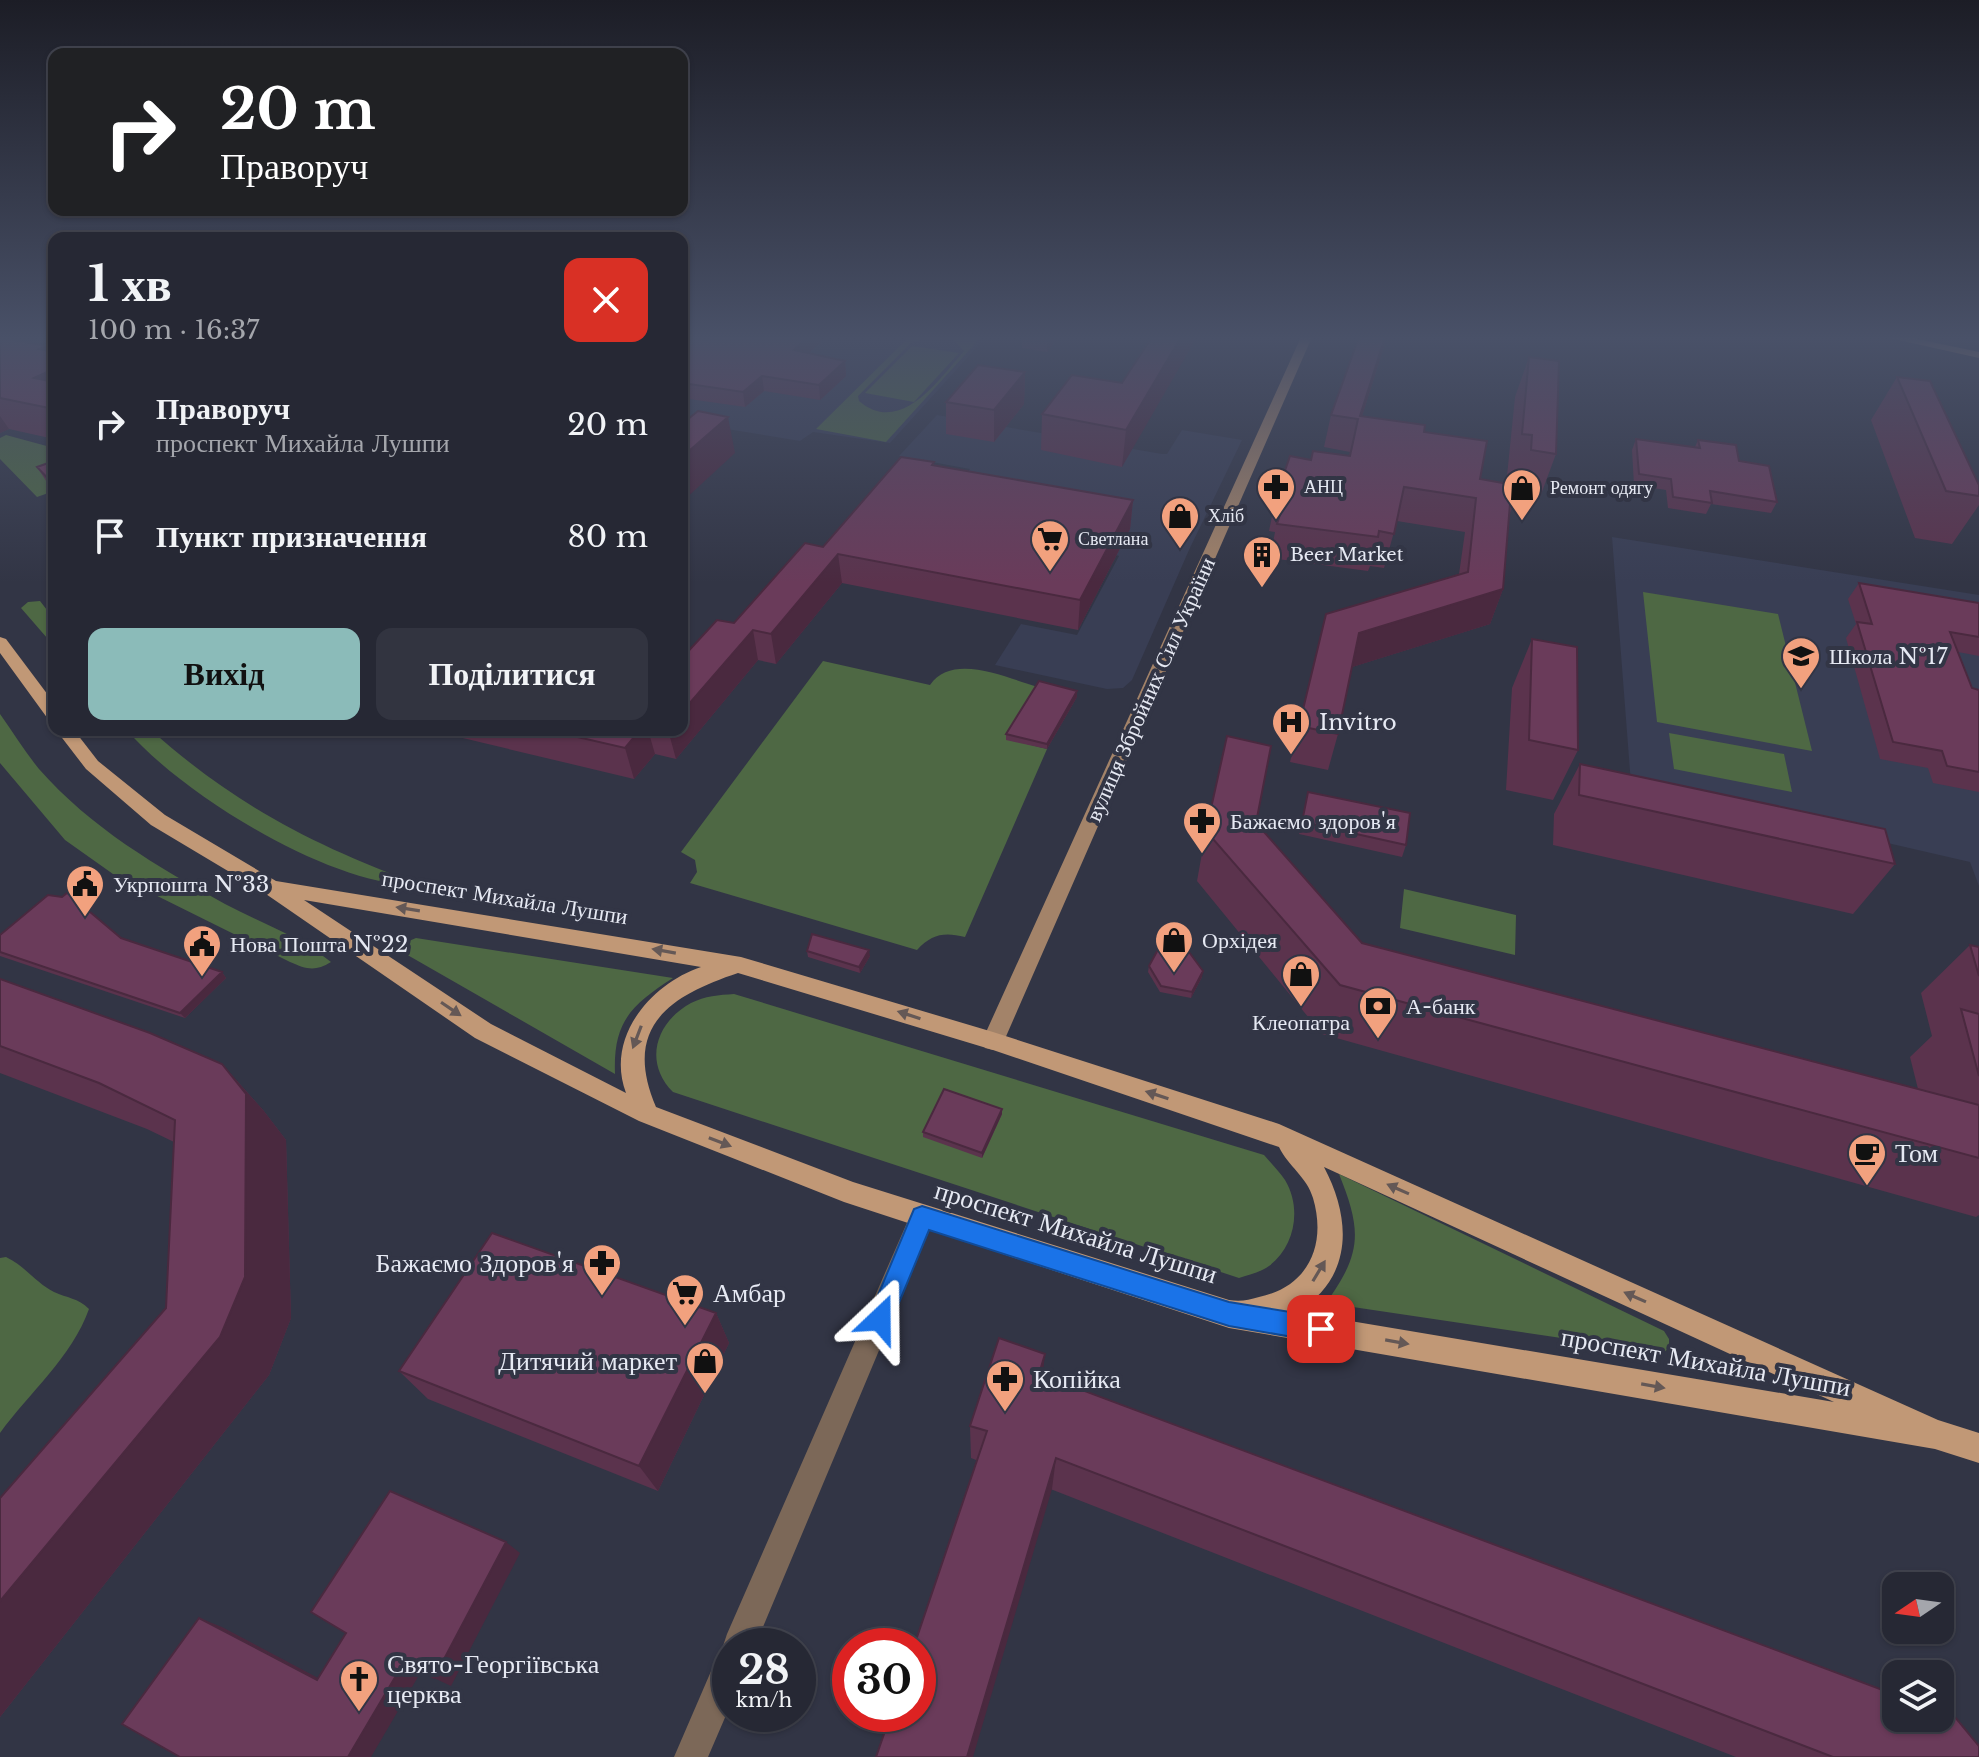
<!DOCTYPE html>
<html lang="uk">
<head>
<meta charset="utf-8">
<style>
	:root { --surface:#262834; --page:#323440; --text:#f1f3f6; --muted:#a4a6ac; --line:#42444f; --accent:#8bbbb9 }
	body { margin:0; font-family:"Libre Baskerville",serif; background:var(--page); color:var(--text); height:100vh; display:flex; flex-direction:column; font-size:30px; white-space:nowrap }
	* { box-sizing:border-box; margin:0 }
	p { font-size:26px; color:var(--muted) }
	.icon { flex:none; width:44px; height:44px; fill:none; stroke:currentColor; stroke-width:2; stroke-linecap:round; stroke-linejoin:round }
	.map { position:relative; flex:1; overflow:hidden }
	.panel { position:absolute; left:48px; top:232px; width:640px; height:504px; display:flex; flex-direction:column; background:var(--surface); border-radius:16px; box-shadow:0 2px 6px #0004,0 0 0 2px var(--line) }
	.panel>* { flex:none }
	.banner { position:absolute; left:48px; top:48px; width:640px; height:168px; border-radius:16px; box-shadow:0 2px 6px #0004,0 0 0 2px var(--line); background:#202124; color:#fff; overflow:hidden }
	.needle { width:52px; rotate:257deg }
	.buttons { position:absolute; left:1882px; top:1572px; display:grid; gap:16px }
	.buttons a { display:grid; place-items:center; width:72px; height:72px; border-radius:16px; background:var(--surface); box-shadow:0 2px 6px #0004,0 0 0 2px var(--line); font-size:40px }
	.speed { position:absolute; left:712px; top:1628px; display:flex; gap:16px; font-size:40px; font-weight:700; text-align:center }
	.speed>* { display:grid; place-content:center; width:104px; height:104px; border-radius:50%; background:var(--surface); box-shadow:0 2px 6px #0004,0 0 0 2px var(--line); line-height:1 }
	.speed small { font-size:20px; font-weight:400 }
	.speed .limit { border:12px solid #d22; background:#fff; color:#111 }
	.pin { position:absolute; display:grid; place-items:center; width:68px; height:68px; color:#fff; margin:-34px; border-radius:16px; box-shadow:0 4px 12px #0006 }
	.me { position:absolute; width:88px; margin:-44px; rotate:23deg; stroke-linejoin:round; filter:drop-shadow(0 0 6px #0008) }
	.turn { display:flex; align-items:center; gap:28px; height:168px; padding:0 40px; font-size:36px }
	.turn .icon { width:104px; height:104px; stroke-width:2.5 }
	.turn b { display:block; font-size:56px; line-height:68px }
	.round { display:grid; place-items:center; flex:none; width:84px; height:84px; border-radius:16px; background:var(--page) }
	.headline { display:flex; align-items:center; justify-content:space-between; height:136px; padding:0 40px }
	h1 { font-size:48px; font-weight:800; line-height:60px }
	.action { display:flex; gap:16px; margin-top:auto; padding:16px 40px }
	.action a { flex:1; height:92px; border-radius:16px; background:var(--accent); color:#111; font-size:32px; font-weight:800; line-height:92px; text-align:center }
	.action a+a { background:var(--page); color:var(--text) }
	ul { padding:0; list-style:none }
	li { display:flex; align-items:center; gap:24px; height:112px; padding:0 40px }
	li div { flex:1 }
	li b { display:block; font-size:30px }
	li em { font-style:normal }
	.map>svg:first-child { display:block }
	.built { fill:#393e54 }
	.green { fill:#4e6844; fill-rule:evenodd }
	.lines { fill:none; stroke-linecap:round; stroke-linejoin:round }
	.street { fill:#7c6858; fill-rule:evenodd }
	.secondary { fill:#a38369; fill-rule:evenodd }
	.primary { fill:#c19876; fill-rule:evenodd }
	.wall { fill:#5b334d }
	.shaded-wall { fill:#4a293f }
	.building { fill:#6a3b5a; stroke:#4a293f; stroke-width:2 }
	.oneway { fill:#645856 }
	.route { fill:#1a73e8; stroke:#114b97; stroke-width:2 }
	.labels { text-anchor:middle; stroke-width:8; stroke-linejoin:round; paint-order:stroke }
	.far-poi-label { font-size:18px; fill:#e6e9f3; stroke:#323545; text-anchor:start }
	.poi-label { font-size:22px; fill:#e6e9f3; stroke:#323545; text-anchor:start }
	.street-label { font-size:22px; fill:#e6e9f3; stroke:#323545 }
	.near-poi-label { font-size:26px; fill:#e6e9f3; stroke:#323545; text-anchor:start }
	.near-street-label { font-size:26px; fill:#e6e9f3; stroke:#323545 }
</style>
</head>
<body>
<div class="map">
<svg width="1979" height="1757" viewBox="0 0 1979 1757">
	<rect width="100%" height="100%" fill="#323545"/>
	<path class="built" d="M682 337H986L890 443 813 432 800 441 696 424 682 435Z
		M937 415 1162 454H1167L1182 430 1242 440 1189 550 1132 680 1123 688 1107 689 995 665 1021 624 1077 635 1119 556 950 495 970 469 899 456Z
		M1612 537 1979 595V886L1970 862 1631 784Z"/>
	<path class="green" d="M909 337H981L886 442 816 429ZM927 338 954 340 964 351C940 378 901 437 859 401L858 396 911 343Z
		M912 346 959 353 914 402 865 393Z
		M6 435 54 448V491L37 497 0 459V438Z
		M1643 592 1778 614 1812 751 1657 722Z
		M40 601 54 619V646L21 608 28 602Z
		M823 661 930 685C953 652 1006 678 1038 687L1007 739 1047 749 965 937C944 932 932 934 917 950L690 883 697 872 695 860 681 852Z
		M0 714C13 732 25 752 39 769 91 828 156 866 225 904 261 923 299 936 331 962 315 972 306 969 290 962L113 874 65 840 0 763Z
		M127 730H151C236 806 315 846 421 885 336 890 181 794 127 730Z
		M1669 733 1784 754 1792 792 1674 769Z
		M1404 889 1516 915 1515 955 1400 928Z
		M416 938 673 978C631 1005 613 1022 615 1074L404 953 409 941Z
		M734 994 1264 1155C1271 1163 1279 1171 1285 1180 1302 1208 1295 1247 1269 1266 1261 1272 1248 1275 1239 1278L673 1092C643 1062 656 1022 691 1003 705 996 719 995 734 994Z
		M1339 1174 1664 1331 1669 1339V1348L1663 1353 1326 1303C1362 1253 1362 1231 1339 1174Z
		M6 1257C25 1266 36 1283 54 1292 67 1298 78 1298 89 1309 72 1357 29 1393 0 1433V1258Z"/>
	<g class="lines">
		<path class="street" d="M922 1205 931 1209 935 1217 755 1646H730V1706L708 1757H674L718 1655 725 1652 723 1646 727 1634 913 1209Z"/>
		<path class="secondary" d="M1301 337H1312L1004 1041 1001 1048 993 1050 985 1048 982 1041Z
			M1885 337H1908L1979 352V358Z"/>
		<path class="primary" d="M0 637 6 639 54 703V720L48 719 0 653Z
			M56 730H74L98 761 165 815 276 881 741 957 993 1032 1279 1124 1938 1420 1979 1433V1463L1935 1449 1229 1328 844 1202 639 1121 475 1038 263 892 151 825 86 769ZM304 900 701 967C651 984 605 1037 626 1093L491 1024ZM738 973 993 1050 1279 1147C1288 1166 1307 1177 1313 1198 1327 1245 1308 1287 1259 1297 1248 1300 1241 1302 1229 1300L853 1182 656 1107C622 1027 669 996 738 973ZM1324 1167 1834 1402 1297 1312C1353 1278 1352 1220 1324 1167Z"/>
	</g>
	<path class="wall" d="M682 337 707 340 710 337H821V342L809 353 845 361 846 376 820 400 764 391 745 407 682 398Z
		M1022 337H1058L1047 352 1022 348Z
		M1152 337 1122 467 1041 450 1042 414 1122 383Z
		M1387 337 1362 416 1424 432 1480 479 1513 504 1509 516 1503 589 1490 624 1352 667 1338 734 1328 770 1290 762 1326 614 1459 574 1465 532 1397 521 1384 568 1370 566 1368 571 1270 558 1275 532 1269 531 1276 497 1311 460 1349 456 1350 452 1324 447 1331 415Z
		M0 339 46 346 50 352H54V439L9 429 0 433Z
		M1529 357 1556 454 1540 497 1515 493 1517 478 1507 476 1515 397Z
		M1025 372 1024 404 994 442 946 434V402Z
		M1897 377 1979 485V505L1952 544 1915 538 1871 420Z
		M1636 439 1695 447 1698 440 1739 461 1777 502 1771 513 1711 504 1706 514 1668 508 1666 490 1634 485 1632 450Z
		M54 461V493L37 467Z
		M934 462V465L1133 500 1130 529 1078 630 842 583 776 664 758 660 676 759 655 754 634 779 429 730H682L734 623 823 547Z
		M1859 583 1979 603V656L1958 652 1972 688 1979 690V792L1933 783 1928 768 1880 759 1846 638 1856 624 1848 599Z
		M1532 639 1578 750 1553 800 1506 790 1512 688Z
		M1077 697 1047 749 1006 740V734Z
		M1580 764 1895 864 1853 914 1553 845 1554 814Z
		M1308 792 1406 845 1402 857 1299 834Z
		M1256 823 1362 943 1918 1089 1910 1057 1932 1036 1921 993 1970 945 1979 947V1215L1976 1217 1322 1034 1197 881 1206 831Z
		M94 907 89 911 121 938 222 972 226 978 185 1018 0 956V935Z
		M807 951 870 956 860 973 808 957Z
		M1149 966 1202 977 1191 998 1160 992 1148 972Z
		M0 979 222 1064 263 1110 286 1140 291 1318 269 1375 0 1717V1498L166 1308 174 1142 147 1129 0 1073Z
		M1002 1109V1114L982 1158 923 1137V1132Z
		M716 1313 729 1343 658 1491 428 1399 399 1371Z
		M1043 1376 1979 1757H1736L971 1458 970 1426Z"/>
	<path class="shaded-wall" d="M808 337H821V342L796 364 794 350Z
		M1047 337H1058L1047 352Z
		M1181 337H1197L1122 467 1126 430Z
		M1385 337H1387L1352 448 1360 416Z
		M46 346 54 359V409L34 378 39 349Z
		M845 361 846 376 820 400 819 385Z
		M1025 372 1024 404 994 442V410Z
		M762 376 764 391 745 407 743 392Z
		M0 416 9 429 0 433Z
		M728 417 735 453 682 502V457Z
		M1133 500 1130 529 1078 630 1080 600Z
		M838 554 842 583 776 664 771 634Z
		M1503 589 1490 624 1349 668 1359 633Z
		M753 630 758 660 676 759 668 730H682V712Z
		M1077 691V697L1047 749V744Z
		M640 730H648L655 754 634 779 625 748Z
		M89 901 94 907 88 912 83 906Z
		M869 950 870 956 860 973 859 967Z
		M1203 971 1202 977 1191 998 1192 992Z
		M222 972 226 978 185 1018 180 1013Z
		M222 1064 263 1110 286 1140 291 1318 269 1375 0 1717V1601L220 1337Z
		M1002 1109V1114L982 1158V1153Z
		M716 1313 729 1343 658 1491 639 1466Z
		M1045 1354 1041 1390 1039 1374Z
		M1056 1458 1052 1489 973 1757H967Z
		M506 1542 520 1553 451 1686 434 1678Z
		M199 1618 222 1627 337 1688 317 1680Z
		M404 1662 422 1670 371 1757H348Z"/>
	<path class="building" d="M682 337 707 340 710 337H808L794 350 845 361 819 385 762 376 743 392 682 383Z
		M1152 337H1181L1126 430 1042 414 1072 375 1122 383Z
		M1359 337H1385L1360 416 1425 425 1424 432 1487 441 1480 479 1514 485 1513 504H1510L1503 589 1359 633 1338 734 1299 726 1326 614 1468 572 1476 498 1404 487 1394 534 1379 531 1378 537 1277 524 1285 499 1276 497 1290 456 1311 460 1313 451 1350 456 1358 419 1331 415Z
		M4 338 46 346 39 349 54 352V369L34 378 54 382V409L0 398V339Z
		M1529 357 1559 361 1556 454 1531 450 1532 435 1522 434Z
		M978 365 1025 372 994 410 946 402Z
		M1897 377 1930 381 1979 485V496L1946 491Z
		M698 411 728 417 682 457V424Z
		M1636 439 1700 448 1698 440 1736 445 1739 461 1769 466 1777 502 1710 491 1712 503 1673 497 1671 479 1639 474Z
		M901 457 934 462 932 465 1133 500 1080 600 838 554 771 634 753 630 682 712V658L717 620 734 623 805 543 823 547Z
		M54 461V485L37 467Z
		M1859 583 1979 603V637L1950 632 1972 688 1979 690V772L1947 766 1942 751 1893 742 1857 622 1872 624Z
		M1532 639 1577 647 1578 750 1529 740Z
		M1039 681 1077 691 1047 744 1006 734Z
		M547 730H640L625 748Z
		M1227 736 1271 746 1256 823 1362 943 1979 1105V1158L1340 985 1206 831Z
		M1580 764 1885 829 1895 864 1579 795Z
		M1308 792 1410 813 1406 845 1302 822Z
		M67 893 89 901 83 906 121 938 222 972 180 1013 0 952V935L48 895 62 897Z
		M812 934 869 950 859 967 807 951Z
		M1161 944 1189 952 1203 971 1192 992 1161 986 1149 966Z
		M1970 945 1979 947V976Z
		M0 979 150 1033 222 1064 246 1094 245 1277 220 1337 0 1601V1498L166 1308 175 1120 99 1083 0 1046Z
		M1961 1009 1979 1014V1076Z
		M944 1089 1002 1109 982 1153 923 1132Z
		M492 1233 716 1313 639 1466 399 1371Z
		M999 1338 1045 1354 1039 1374 1896 1695V1718H1940V1711L1955 1717 1979 1746V1757H1833L1056 1458 967 1757H876L891 1714H918V1646H914L987 1431 970 1426Z
		M390 1491 506 1542 434 1678 404 1662 348 1757H180L122 1724 199 1618 317 1680 346 1633 311 1612Z"/>
	<defs><path id="oneway-solid" d="M-6-.8H1V-3.2L6.5 0L1 3.2V.8H-6Z" transform="scale(2)"/></defs>
	<g class="oneway">
		<use href="#oneway-solid" transform="translate(408 909) rotate(-171)"/>
		<use href="#oneway-solid" transform="translate(664 951) rotate(-170)"/>
		<use href="#oneway-solid" transform="translate(451 1009) rotate(34)"/>
		<use href="#oneway-solid" transform="translate(909 1015) rotate(-162)"/>
		<use href="#oneway-solid" transform="translate(637 1037) rotate(111)"/>
		<use href="#oneway-solid" transform="translate(1157 1095) rotate(-162)"/>
		<use href="#oneway-solid" transform="translate(720 1142) rotate(21)"/>
		<use href="#oneway-solid" transform="translate(1398 1189) rotate(-156)"/>
		<use href="#oneway-solid" transform="translate(1319 1271) rotate(-59)"/>
		<use href="#oneway-solid" transform="translate(1635 1297) rotate(-156)"/>
		<use href="#oneway-solid" transform="translate(1397 1342) rotate(10)"/>
		<use href="#oneway-solid" transform="translate(1653 1386) rotate(10)"/>
	</g>
	<linearGradient id="sky" x2="0" y2="1"><stop stop-color="#1c1d26"/><stop offset="0.58" stop-color="#495168"/><stop offset="1" stop-color="#495168" stop-opacity="0"/></linearGradient>
	<rect width="1979" height="583" fill="url(#sky)"/>
	<path class="route" d="M922 1206 1229 1302 1321 1317 1330 1321 1334 1329 1330 1338 1321 1342 1229 1326 929 1230 889 1327 880 1331 872 1327 868 1319 914 1209Z"/>
	<defs>
		<g id="pharmacy-pin" transform="scale(2)"><path d="M0 17L-7.5 6A9.5 9.5 0 1 1 7.5 6Z" fill="#f2a17e" stroke="#323545"/><path d="M-2-6h4v4h4v4h-4v4h-4v-4h-4v-4h4Z" fill="#111"/></g>
		<g id="shop-pin" transform="scale(2)"><path d="M0 17L-7.5 6A9.5 9.5 0 1 1 7.5 6Z" fill="#f2a17e" stroke="#323545"/><path d="M-5-2.5h2.3a2.7 3.5 0 0 1 5.4 0H5L5.5 6h-11ZM-1.5-2.5h3a1.5 2.3 0 0 0-3 0Z" fill="#111"/></g>
		<g id="supermarket-pin" transform="scale(2)"><path d="M0 17L-7.5 6A9.5 9.5 0 1 1 7.5 6Z" fill="#f2a17e" stroke="#323545"/><path d="M-6-5.5h2.5l.6 2H6L4.5 2H-2.5L-4.4-4H-6ZM-1.5 3.2a1.3 1.3 0 1 0 .1 0ZM3 3.2a1.3 1.3 0 1 0 .1 0Z" fill="#111"/></g>
		<g id="building-pin" transform="scale(2)"><path d="M0 17L-7.5 6A9.5 9.5 0 1 1 7.5 6Z" fill="#f2a17e" stroke="#323545"/><path d="M-4-6H4V6H1V3H-1V6H-4ZM-2.5-4.3h1.7v1.8h-1.7ZM.8-4.3h1.7v1.8H.8ZM-2.5-1h1.7V.8h-1.7ZM.8-1h1.7V.8H.8Z" fill="#111"/></g>
		<g id="school-pin" transform="scale(2)"><path d="M0 17L-7.5 6A9.5 9.5 0 1 1 7.5 6Z" fill="#f2a17e" stroke="#323545"/><path d="M0-5L7-2L0 1L-7-2ZM-4 1L0 2.5L4 1V4Q0 6-4 4Z" fill="#111"/></g>
		<g id="hospital-pin" transform="scale(2)"><path d="M0 17L-7.5 6A9.5 9.5 0 1 1 7.5 6Z" fill="#f2a17e" stroke="#323545"/><path d="M-5-5h3v3.5h4V-5h3V5h-3V1.5h-4V5h-3Z" fill="#111"/></g>
		<g id="civic-pin" transform="scale(2)"><path d="M0 17L-7.5 6A9.5 9.5 0 1 1 7.5 6Z" fill="#f2a17e" stroke="#323545"/><path d="M-.6-6.5H3V-4.5H.6V-3L4-1V1h2V6H-6V1h2V-1L-.6-3ZM-1.2 2.5V6h2.4V2.5Z" fill="#111"/></g>
		<g id="bank-pin" transform="scale(2)"><path d="M0 17L-7.5 6A9.5 9.5 0 1 1 7.5 6Z" fill="#f2a17e" stroke="#323545"/><path d="M-6-4H6V4H-6ZM0-2.3a2.3 2.3 0 1 0 0 4.6a2.3 2.3 0 1 0 0-4.6Z" fill="#111"/></g>
		<g id="cafe-pin" transform="scale(2)"><path d="M0 17L-7.5 6A9.5 9.5 0 1 1 7.5 6Z" fill="#f2a17e" stroke="#323545"/><path d="M-5.5-4.5H6V0H3Q3 3.5 0 3.5H-2.5Q-5.5 3.5-5.5 0ZM3-3.2v2h1.7v-2ZM-6 4.5H4V6H-6Z" fill="#111"/></g>
		<g id="church-pin" transform="scale(2)"><path d="M0 17L-7.5 6A9.5 9.5 0 1 1 7.5 6Z" fill="#f2a17e" stroke="#323545"/><path d="M-1.2-6h2.4v3.5h3.3v2.4h-3.3V6h-2.4V-.1h-3.3v-2.4h3.3Z" fill="#111"/></g>
	</defs>
	<g fill-rule="evenodd">
		<use href="#pharmacy-pin" x="1276" y="487"/>
		<use href="#shop-pin" x="1522" y="488"/>
		<use href="#shop-pin" x="1180" y="516"/>
		<use href="#supermarket-pin" x="1050" y="539"/>
		<use href="#building-pin" x="1262" y="555"/>
		<use href="#school-pin" x="1801" y="656"/>
		<use href="#hospital-pin" x="1291" y="722"/>
		<use href="#pharmacy-pin" x="1202" y="821"/>
		<use href="#civic-pin" x="85" y="884"/>
		<use href="#shop-pin" x="1174" y="940"/>
		<use href="#civic-pin" x="202" y="944"/>
		<use href="#shop-pin" x="1301" y="974"/>
		<use href="#bank-pin" x="1378" y="1006"/>
		<use href="#cafe-pin" x="1867" y="1153"/>
		<use href="#pharmacy-pin" x="602" y="1263"/>
		<use href="#supermarket-pin" x="685" y="1293"/>
		<use href="#shop-pin" x="705" y="1361"/>
		<use href="#pharmacy-pin" x="1005" y="1379"/>
		<use href="#church-pin" x="359" y="1679"/>
	</g>
	<g class="labels">
		<g class="far-poi-label">
			<text x="1304" y="493">АНЦ</text>
			<text x="1550" y="494">Ремонт одягу</text>
			<text x="1208" y="522">Хліб</text>
			<text x="1078" y="545">Светлана</text>
			<text x="1290" y="561">Beer Market</text>
		</g>
		<g class="poi-label">
			<text x="1829" y="664">Школа №17</text>
			<text x="1319" y="730">Invitro</text>
			<text x="1230" y="829">Бажаємо здоров'я</text>
			<text x="113" y="892">Укрпошта №33</text>
			<text x="1202" y="948">Орхідея</text>
			<text x="230" y="952">Нова Пошта №22</text>
			<text x="1406" y="1014">А-банк</text>
			<text x="1301" y="1030" text-anchor="middle">Клеопатра</text>
		</g>
		<g class="street-label">
			<text transform="translate(1150 689) rotate(-66)" y="8">вулиця Збройних Сил України</text>
			<text transform="translate(505 897) rotate(9)" y="8">проспект Михайла Лушпи</text>
		</g>
		<g class="near-poi-label">
			<text x="1895" y="1162">Том</text>
			<text x="574" y="1272" text-anchor="end">Бажаємо Здоров'я</text>
			<text x="713" y="1302">Амбар</text>
			<text x="677" y="1370" text-anchor="end">Дитячий маркет</text>
			<text x="1033" y="1388">Копійка</text>
			<text x="387" y="1673">Свято-Георгіївська<tspan x="387" dy="30">церква</tspan></text>
		</g>
		<g class="near-street-label">
			<text transform="translate(1076 1232) rotate(17)" y="9">проспект Михайла Лушпи</text>
			<text transform="translate(1706 1362) rotate(10)" y="9">проспект Михайла Лушпи</text>
		</g>
	</g>
</svg>
<div class="buttons">
<a><svg class="needle" viewBox="-14 -14 28 28"><path d="M0-13l5 13h-10z" fill="#e53935"/><path d="M0 13l5-13h-10z" fill="#a4a6ac"/></svg></a>
<a><svg class="icon" aria-label="layers" viewBox="0 0 24 24"><path d="M12 4l9 5-9 5-9-5zM3 14l9 5 9-5"/></svg></a>
</div>
<div class="speed"><div>28<small>km/h</small></div><div class="limit">30</div></div>
<div class="pin" style="left:1321px;top:1329px;background:#d93025"><svg class="icon" aria-label="arrive" viewBox="0 0 24 24"><path d="M6 21V4h12l-3 4 3 4H6"/></svg></div>
<svg class="me" style="left:880px;top:1319px" viewBox="-20 -20 40 40"><path d="M0-17L14 15 0 8-14 15z" fill="#1a73e8" stroke="#fff" stroke-width="4"/></svg>
<div class="banner">
<div class="turn"><svg class="icon" aria-label="right" viewBox="0 0 24 24"><path d="M7 20v-9h11M14 6l5 5-5 5"/></svg><div><b>20 m</b>Праворуч</div></div>
</div>
<section class="panel">
<div class="headline"><div><h1>1 хв</h1><p>100 m · 16:37</p></div><a class="round" style="background:#d93025;color:#fff"><svg class="icon" aria-label="close" viewBox="0 0 24 24"><path d="M6 6l12 12M18 6L6 18"/></svg></a></div>
<ul>
<li><svg class="icon" aria-label="right" viewBox="0 0 24 24"><path d="M7 20v-9h11M14 6l5 5-5 5"/></svg><div><b>Праворуч</b><p>проспект Михайла Лушпи</p></div><em>20 m</em></li>
<li><svg class="icon" aria-label="arrive" viewBox="0 0 24 24"><path d="M6 21V4h12l-3 4 3 4H6"/></svg><div><b>Пункт призначення</b></div><em>80 m</em></li>
</ul>
<div class="action"><a>Вихід</a><a>Поділитися</a></div>
</section>
</div>
</body>
</html>
